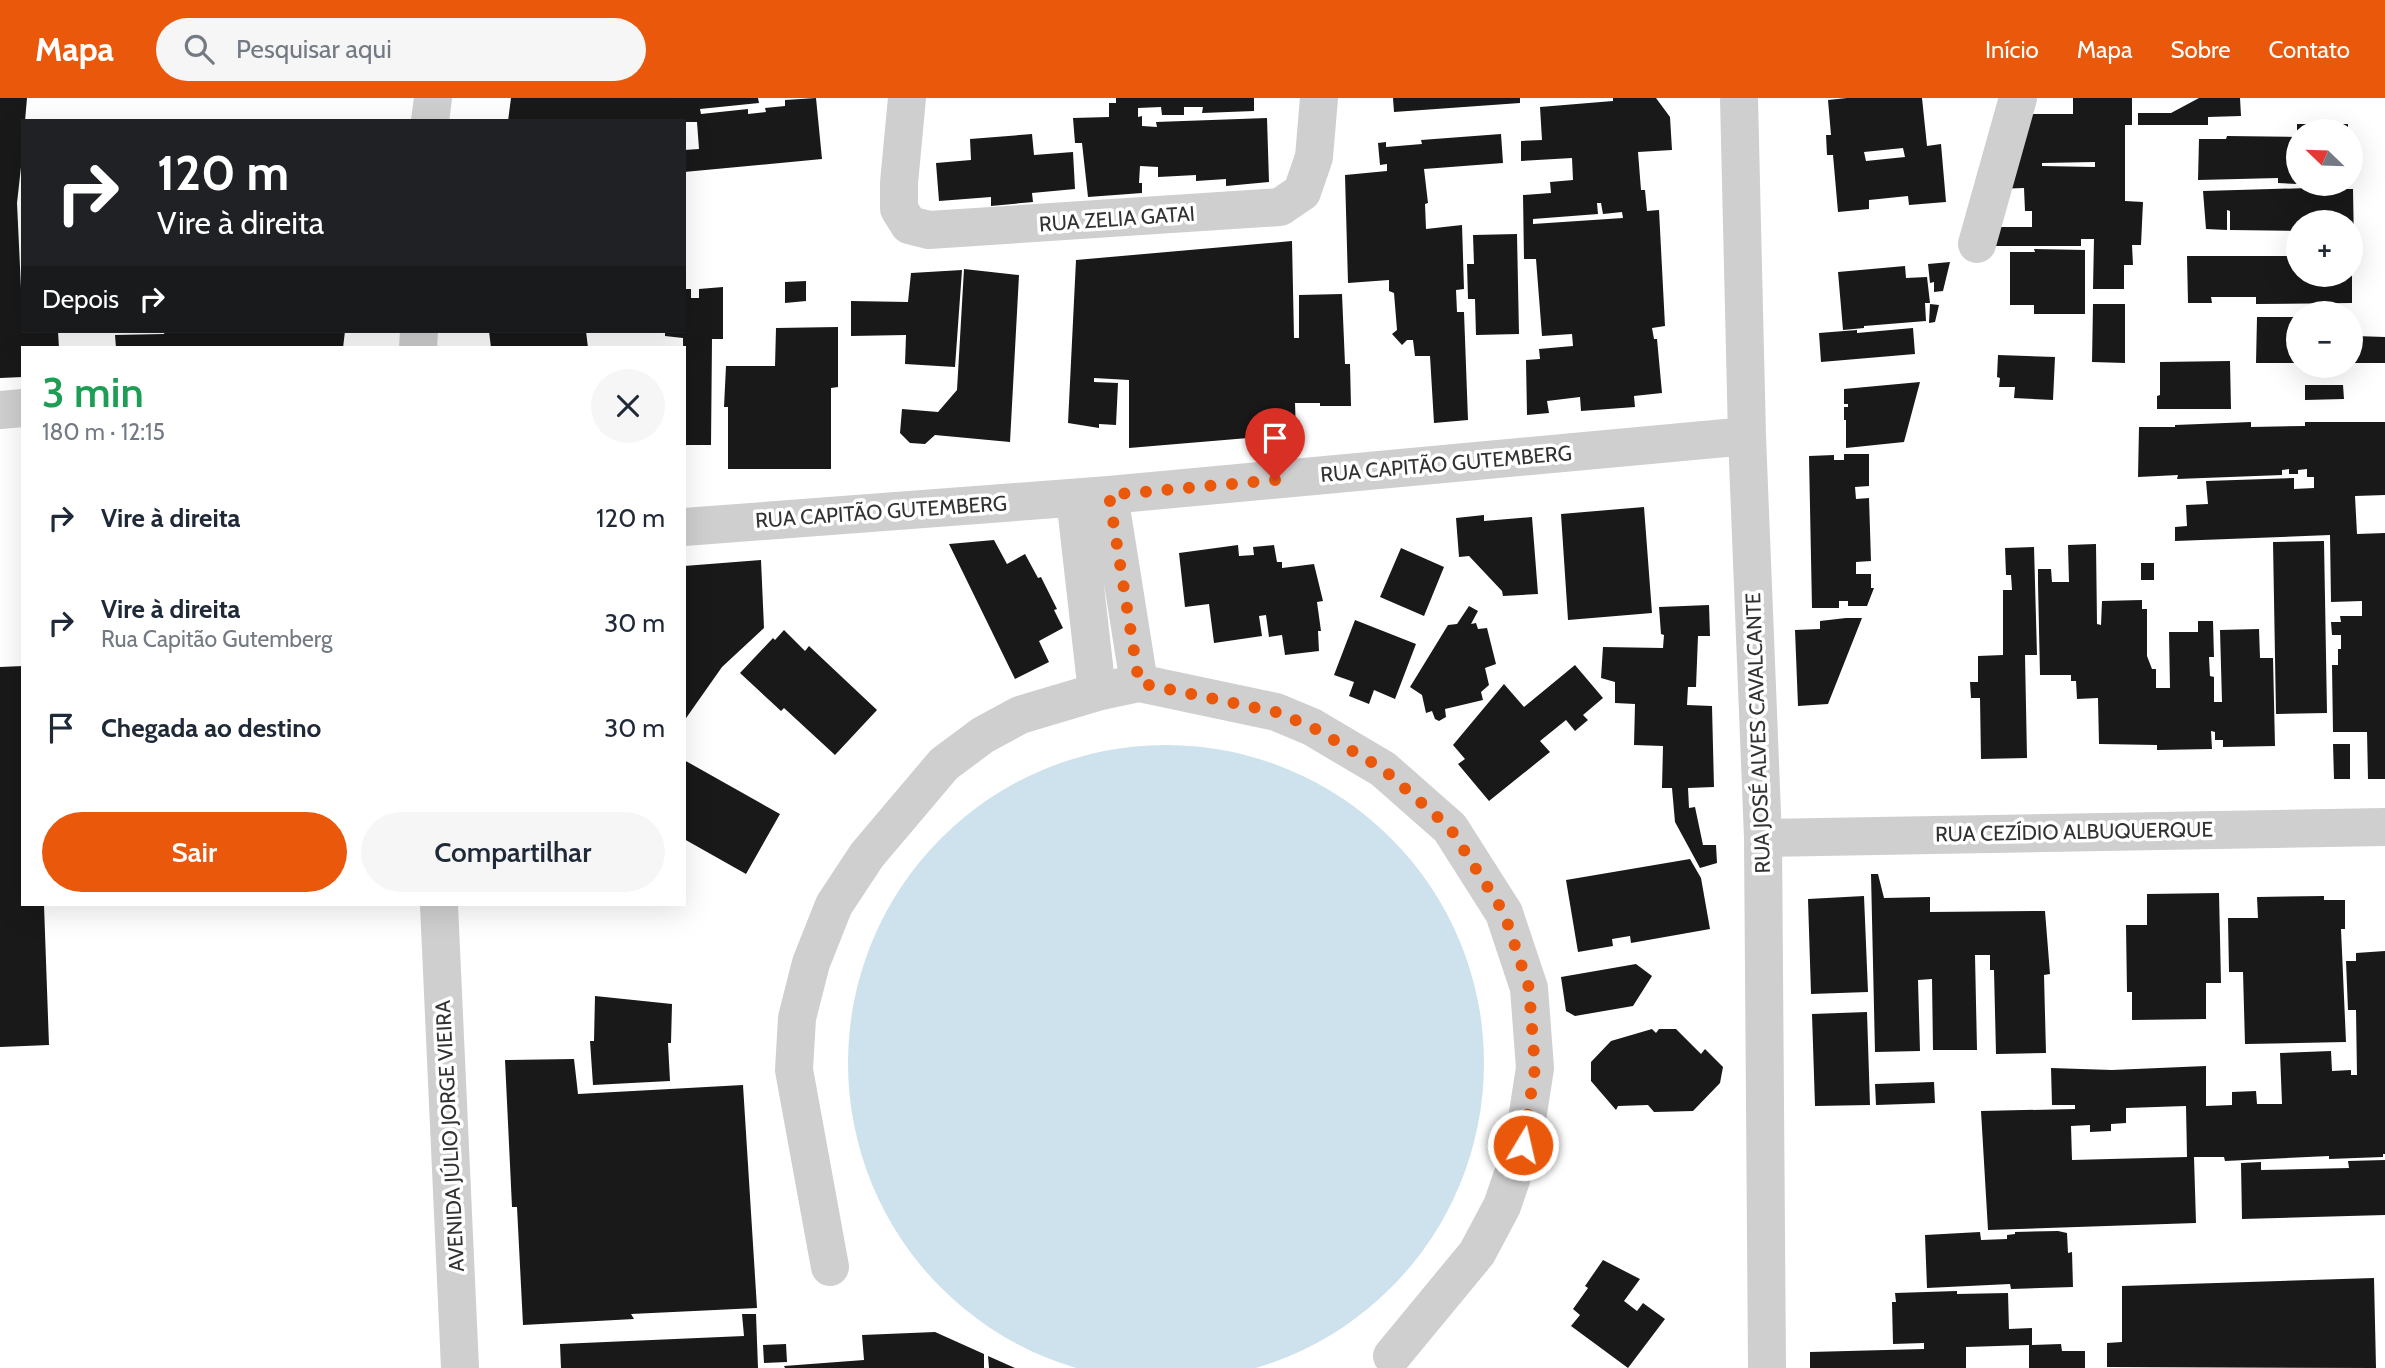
<!DOCTYPE html>
<html lang="pt">
<head>
<meta charset="utf-8">
<style>
	:root { --surface:#fff; --page:#f6f6f7; --text:#1f2937; --muted:#747a83; --accent:#ea580c }
	body { margin:0; font-family:Cabin,sans-serif; background:var(--page); color:var(--text); height:100vh; display:flex; flex-direction:column; font-size:26px; white-space:nowrap }
	* { box-sizing:border-box; margin:0 }
	p { font-size:23px; color:var(--muted) }
	.icon { flex:none; width:38px; height:38px; fill:none; stroke:currentColor; stroke-width:2; stroke-linecap:round; stroke-linejoin:round }
	.map { position:relative; flex:1; overflow:hidden }
	.side { position:absolute; left:21px; top:248px; width:665px; height:560px; display:flex; flex-direction:column; background:var(--surface); border-radius:0px; box-shadow:0 7px 28px #0002 }
	.side>* { flex:none }
	.guide { position:absolute; left:21px; top:21px; width:665px; height:214px; border-radius:0px; box-shadow:0 7px 28px #0002; background:#202124; color:#fff; overflow:hidden }
	.needle { width:46px; rotate:293deg }
	.buttons { position:absolute; left:2286px; top:21px; display:grid; gap:14px }
	.buttons a { display:grid; place-items:center; width:77px; height:77px; border-radius:50%; background:var(--surface); box-shadow:0 7px 28px #0002; font-size:35px }
	.pin { position:absolute; display:grid; place-items:center; width:60px; height:60px; color:#fff; margin:-72px -30px; border-radius:50% 50% 50% 0; rotate:-45deg; box-shadow:0 0 7px #0007 }
	.pin .icon { rotate:45deg }
	.me { position:absolute; width:77px; margin:-38px; rotate:9deg; stroke-linejoin:round; filter:drop-shadow(0 0 5px #0008) }
	.turn { display:flex; align-items:center; gap:24px; height:147px; padding:0 21px; font-size:32px }
	.turn .icon { width:91px; height:91px; stroke-width:2.5 }
	.turn b { display:block; font-size:49px; line-height:60px }
	.then { display:flex; align-items:center; height:66px; padding:0 21px; background:#0003; gap:14px; font-size:26px }
	.round { display:grid; place-items:center; flex:none; width:74px; height:74px; border-radius:37px; background:var(--page) }
	.headline { display:flex; align-items:center; justify-content:space-between; height:119px; padding:0 21px }
	h1 { font-size:42px; font-weight:600; line-height:52px; color:#1e9e55 }
	.cta { display:flex; gap:14px; margin-top:auto; padding:14px 21px }
	.cta a { flex:1; height:80px; border-radius:42px; background:var(--accent); color:#fff; font-size:28px; font-weight:600; line-height:80px; text-align:center }
	.cta a+a { background:var(--page); color:var(--text) }
	ul { padding:0; list-style:none }
	li { display:flex; align-items:center; gap:21px; height:105px; padding:0 21px }
	li div { flex:1 }
	li b { display:block; font-size:26px }
	li em { font-style:normal }
	header { display:flex; align-items:center; gap:42px; box-sizing:border-box; height:98px; padding:0 35px; background:var(--accent); color:#fff }
	header strong { font-size:33px }
	nav { display:flex; gap:38px; margin-inline-start:auto; font-size:24px }
	.search { width:490px; height:63px; background:var(--page); display:flex; align-items:center; gap:18px; box-sizing:border-box; padding:0 24px; border-radius:38px; color:var(--muted); font-size:26px }
	.map>svg:first-child { display:block }
	.water { fill:#cde2ed }
	.building { fill:#191919; fill-rule:evenodd }
	.lines { fill:none; stroke-linecap:round; stroke-linejoin:round }
	.minor { stroke:#cfcfcf; stroke-width:38 }
	.route { stroke:#ea580c; stroke-width:12; stroke-dasharray:0 21.6 }
	.labels { text-anchor:middle; stroke-width:7; stroke-linejoin:round; paint-order:stroke }
	.street-label { font-size:21px; fill:#323232; stroke:#fff }
</style>
</head>
<body>
<header>
<strong>Mapa</strong>
<div class="search"><svg class="icon" aria-label="search" viewBox="0 0 24 24"><circle cx="10" cy="10" r="6"/><path d="M15 15l6 6"/></svg>Pesquisar aqui</div>
<nav><a>Início</a><a>Mapa</a><a>Sobre</a><a>Contato</a></nav>
</header>
<div class="map">
<svg width="2385" height="1270" viewBox="0 0 2385 1270">
	<rect width="100%" height="100%" fill="#fff"/>
	<path class="water" d="M848 965a318 318 0 1 1 636 0a318 318 0 1 1-636 0Z"/>
	<path class="building" d="M0 0H27L25 23H23V51L17 105 23 233H58L59 250H23V279L0 280Z
		M511 0H758L759 5 700 11 701 16 748 11V16L766 14 765 10 785 8V2L816 0 822 61 684 74V52L699 51 697 24 508 23Z
		M1116 0H1254V13L1202 15 1203 9H1184V17H1162L1161 9 1138 10V19L1142 18V28L1157 29 1156 24 1267 20 1269 84 1226 88V81L1196 83V77L1158 79V69L1140 68 1139 85H1142V95L1088 99 1082 45H1075L1073 20 1109 19V5H1116Z
		M1393 0H1520V5L1394 14Z
		M1613 0H1656L1670 19 1672 52 1638 54 1641 92H1645L1647 113 1659 112 1665 228 1652 230 1654 241H1657L1662 295 1634 298 1635 309 1581 313 1580 299 1547 303 1549 315 1527 317 1526 262 1540 261 1539 251 1573 248 1572 236 1542 238 1536 161H1524L1523 97 1551 95 1550 84 1573 82 1572 60 1521 63V43L1542 42 1540 9 1613 3ZM1597 105H1601L1603 116 1622 114 1623 120 1533 126V121L1598 116Z
		M1847 0H1922L1927 48 1941 46 1946 104 1909 107 1908 98 1869 102V111L1838 114 1833 57H1827L1826 37H1831L1828 2ZM1903 50 1905 59 1866 63 1864 54Z
		M2073 0H2132V27H2125V103L2143 104 2141 147H2132L2133 167H2124V191H2093L2094 141H2081V148H1987L1988 129H2032V113H2025L2024 90 1997 91 2016 16H2073ZM2095 64V69L2042 68V65Z
		M2199 0H2240L2241 18 2208 19V27H2138V15H2171Z
		M2297 26H2348V33H2297Z
		M1032 36 1034 57 1073 54 1075 91 1032 95 1033 104 991 108V99L939 103 936 65 971 62 970 41Z
		M1501 36 1503 65 1424 71 1428 105 1425 106 1426 131 1462 127 1464 191 1456 192 1457 214H1464L1468 322 1434 325 1430 258H1415L1413 242H1407L1402 247 1392 236 1397 232 1394 195 1389 193V182L1348 185 1345 77 1387 73V66L1380 67 1378 45 1386 44V49L1422 46 1421 42Z
		M2227 38 2298 39V86L2278 85V80L2198 82 2199 41H2226Z
		M2308 86H2338V91H2353L2354 147H2350V124H2298V133L2230 132V113L2227 112V132L2206 131 2203 93 2309 90Z
		M1517 136 1519 236 1476 237 1475 201H1468L1467 166H1474L1473 137Z
		M1292 143 1294 240H1299V197L1342 196 1345 266H1350L1351 308H1320V305H1295L1296 336 1129 350V282L1094 280V284L1118 285 1116 327 1099 326V330L1068 325 1076 162Z
		M2034 151 2085 152V216H2034V207H2010V154H2035Z
		M2187 158H2298V177H2352V205L2256 206V199H2211L2212 205H2188Z
		M1950 164 1943 193 1934 194V184L1930 185 1928 166Z
		M1905 168 1906 180 1927 179 1930 205H1925L1926 223 1864 228V230L1843 232 1838 174Z
		M964 171 1019 177 1010 344 935 337 925 346 910 345 900 335 902 311 938 314 957 292Z
		M962 172 955 269 905 266 906 237 851 238V203L908 204 911 175Z
		M806 183V203L785 205V184Z
		M723 189V241H712L711 347H684L683 240 665 238V233H684V191H691V200H699V191Z
		M1930 206 1939 207 1935 224 1929 225Z
		M2093 206H2125V265L2092 264Z
		M2257 219H2298V265H2256Z
		M2350 219H2355V238L2385 239V265H2350Z
		M838 229V289L831 290V371H728V309H724L726 268H775L776 230Z
		M1913 230 1915 256 1821 264 1819 235 1857 232V235Z
		M165 233H345L343 250H116L115 237 164 236Z
		M489 233H586L588 250H491Z
		M1998 257 2055 259 2053 302 2014 300 2015 289H1999L2000 280 1997 279Z
		M2230 263 2231 311H2157V298L2160 297V264Z
		M1920 284 1904 344 1846 350V322H1844V309H1848V306H1844V291Z
		M2305 287H2343L2344 301 2305 302Z
		M2251 324V329L2305 328V324H2385V397L2355 398 2357 436 2385 435V681H2368L2367 634H2333L2332 567H2338V551H2341V537H2332L2331 524H2341L2340 518H2362V503L2331 504 2330 437 2175 443V429L2187 428 2186 407 2208 406 2206 383 2294 380V391L2314 390V379H2307V371L2298 372V376H2289V371L2282 372V377L2177 381 2178 377 2138 379 2139 329H2175V327Z
		M1844 356H1869V388L1855 389 1856 401 1869 400 1871 463 1856 464V476H1871V490H1874L1867 508H1848V503H1839V510H1812L1809 358 1834 357V362H1844Z
		M1644 409 1652 515 1568 522 1561 416Z
		M1484 417V423L1532 419 1538 496 1503 498 1502 493 1469 458 1459 459 1456 420Z
		M994 442 1007 466 1025 456 1038 480 1041 479 1057 511 1054 512 1063 530 1039 543 1049 564 1015 581 949 446Z
		M2324 443 2327 615 2276 616 2273 444Z
		M2096 446 2097 526 2101 527 2102 503 2142 502V511H2147V558L2152 571H2156V590H2170L2169 534H2198V523H2213L2214 559H2209L2210 578 2214 579V604H2222L2220 532 2259 531 2260 560H2273L2275 648 2223 649V642H2215V634L2211 633 2212 651 2157 652V647L2099 646 2098 600 2077 601 2076 583H2071V577H2040L2038 485V471H2051L2052 484H2069L2068 447Z
		M1238 447 1239 458 1254 457 1253 449 1274 447 1277 464H1282V470L1314 466 1323 503 1317 504 1321 533H1318L1319 553 1285 557 1282 537 1269 539 1266 517 1259 518 1262 538 1214 545 1209 506 1185 509 1179 455Z
		M2034 449 2037 557H2025L2027 660 1981 661 1980 600H1971L1970 584H1978V558L2003 557V492H2012L2011 477H2006L2005 450Z
		M1401 450 1444 469 1424 518 1380 499Z
		M761 462 764 530 722 569 684 623V468Z
		M2141 465H2154V482H2141Z
		M1709 507 1710 538H1698L1696 589H1688L1687 607 1712 608 1714 689 1688 690 1689 710 1695 709 1703 747H1716L1717 765 1700 770 1675 724 1672 690H1662L1663 648 1634 647 1635 606 1615 605V584L1601 580 1603 549 1663 550 1664 537 1661 536 1659 509Z
		M1469 508 1478 513 1471 526 1476 525 1478 531 1487 530 1496 566 1485 570 1489 587 1481 594 1483 602 1445 611 1446 619 1439 623 1435 621 1432 613 1426 615 1422 597 1410 589 1448 527 1457 526Z
		M1846 520H1862L1828 606 1798 608 1795 532 1820 531V523Z
		M1355 522 1416 546 1395 601 1374 592 1369 606 1349 598 1354 584 1334 577Z
		M784 532 805 553 809 548 877 612 835 657 784 610 781 613 740 575 773 540 775 542Z
		M1575 567 1603 600 1583 617 1588 622 1575 633 1566 622 1540 643 1550 654 1489 703 1458 666 1465 661 1453 647 1504 586 1524 609Z
		M23 568V807H44L49 947 0 949V569Z
		M2333 646H2350V681H2334Z
		M684 662 780 716 746 776 684 741Z
		M1690 761 1701 780 1710 831 1631 845 1630 838 1612 841 1613 848 1578 854 1566 782Z
		M1871 776H1878L1884 800 1930 799V814L2045 813 2050 876 2044 877 2046 955 1996 956 1994 872H1990V857H1975L1977 952H1933L1932 881 1918 882 1920 953 1875 954Z
		M2219 795 2221 885H2206V921L2132 922V894H2127L2126 827H2147V796Z
		M1864 798 1868 894 1811 896 1808 801Z
		M2324 798V802H2345V831H2341L2346 944 2245 946 2243 874H2229L2228 820H2258L2257 799Z
		M2385 853V1056H2383V1059L2329 1061V1058L2225 1063 2224 1059H2194L2196 1125 1988 1132 1981 1013 2075 1011V1007H2052L2051 970 2112 972 2206 968V1008L2232 1007V994L2256 993 2257 1006H2282L2280 955 2331 953 2332 973 2351 972V977H2357L2356 912H2348L2346 863H2356V855ZM2186 1008 2187 1059 2072 1062 2071 1028 2090 1027V1034L2111 1033V1026L2126 1025V1010Z
		M1636 866 1652 878 1633 908 1575 918 1566 913 1561 879Z
		M595 898 672 906 671 945H668L670 983 593 987 590 943H594Z
		M1867 914 1870 1007 1815 1008 1812 916Z
		M1652 931 1656 935 1659 931H1676L1701 956 1705 951 1723 969 1720 985 1693 1013 1654 1014 1648 1007 1618 1008 1616 1012 1591 983V964L1611 943Z
		M574 961 578 996 743 987 757 1210 631 1216 634 1221 523 1227 517 1109H512L505 962Z
		M1934 984 1935 1005 1876 1007 1875 986Z
		M2385 1062V1117L2242 1121 2241 1065 2261 1064V1072L2349 1070 2348 1063Z
		M2058 1133 2067 1135 2068 1155 2072 1154 2073 1189 2011 1191 2010 1186 1927 1190 1925 1137 1980 1134 1981 1142 2007 1141V1137L2015 1136V1134Z
		M1603 1162 1640 1181 1624 1203 1637 1213 1643 1205 1665 1221 1628 1270 1571 1228 1580 1217 1573 1211 1588 1190 1585 1188Z
		M2374 1180 2376 1270 2107 1269V1245L2122 1244V1188Z
		M1957 1193V1196L2008 1195 2009 1231 2032 1230V1247L2061 1246 2062 1253H2085V1270H2029V1247L1966 1249V1270H1810V1254L1924 1251V1245L1893 1246 1892 1204H1896L1895 1195Z
		M742 1216H756L758 1270H561L560 1246 744 1238Z
		M935 1234 984 1256V1270H785L784 1268 864 1262 862 1237Z
		M786 1246 787 1264 764 1265 763 1247Z
		M988 1258 1015 1270H989Z"/>
	<g class="lines">
		<path class="minor" d="M907 0 899 85V111L909 127 929 132 1280 109 1302 94 1314 59 1319 0
			M1739 0 1747 338 1763 740 1767 1270
			M430 23 433 0
			M1977 146 2018 0
			M418 250 419 233
			M0 312 23 310
			M1109 397 1139 585
			M1075 400 1097 594
			M684 429 1109 397 1747 338
			M1763 740 2385 729
			M439 807 460 1270
			M830 1169 794 972 797 920 811 865 834 807 867 757 944 666 983 637 1020 617 1097 594 1139 585 1276 614 1312 629 1383 671 1450 730 1504 815 1529 890 1535 970 1523 1047 1502 1108 1477 1155 1392 1258"/>
	</g>
	<g class="lines">
		<path class="route" d="M1275 382 1109 397 1139 585 1276 614 1312 629 1383 671 1450 730 1504 815 1529 890 1535 970 1523 1047"/>
	</g>
	<g class="labels">
		<g class="street-label">
			<text transform="translate(1117 121) rotate(-4)" y="7">RUA ZELIA GATAI</text>
			<text transform="translate(1446 366) rotate(-5)" y="7">RUA CAPITÃO GUTEMBERG</text>
			<text transform="translate(881 414) rotate(-4)" y="7">RUA CAPITÃO GUTEMBERG</text>
			<text transform="translate(1758 635) rotate(-92)" y="7">RUA JOSÉ ALVES CAVALCANTE</text>
			<text transform="translate(2074 734) rotate(-1)" y="7">RUA CEZÍDIO ALBUQUERQUE</text>
			<text transform="translate(450 1038) rotate(-93)" y="7">AVENIDA JÚLIO JORGE VIEIRA</text>
		</g>
	</g>
</svg>
<div class="buttons">
<a><svg class="needle" viewBox="-14 -14 28 28"><path d="M0-13l5 13h-10z" fill="#e53935"/><path d="M0 13l5-13h-10z" fill="#747a83"/></svg></a>
<a>+</a>
<a>−</a>
</div>
<div class="pin" style="left:1275px;top:382px;background:#d93025"><svg class="icon" aria-label="arrive" viewBox="0 0 24 24"><path d="M6 21V4h12l-3 4 3 4H6"/></svg></div>
<svg class="me" style="left:1523px;top:1047px" viewBox="-20 -20 40 40"><circle r="17" fill="#ea580c" stroke="#fff" stroke-width="3"/><path d="M0-11L8 9 0 5-8 9z" fill="#fff"/></svg>
<div class="guide">
<div class="turn"><svg class="icon" aria-label="right" viewBox="0 0 24 24"><path d="M7 20v-9h11M14 6l5 5-5 5"/></svg><div><b>120 m</b>Vire à direita</div></div>
<div class="then">Depois<svg class="icon" aria-label="right" viewBox="0 0 24 24"><path d="M7 20v-9h11M14 6l5 5-5 5"/></svg></div>
</div>
<section class="side">
<div class="headline"><div><h1>3 min</h1><p>180 m · 12:15</p></div><a class="round"><svg class="icon" aria-label="close" viewBox="0 0 24 24"><path d="M6 6l12 12M18 6L6 18"/></svg></a></div>
<ul>
<li><svg class="icon" aria-label="right" viewBox="0 0 24 24"><path d="M7 20v-9h11M14 6l5 5-5 5"/></svg><div><b>Vire à direita</b></div><em>120 m</em></li>
<li><svg class="icon" aria-label="right" viewBox="0 0 24 24"><path d="M7 20v-9h11M14 6l5 5-5 5"/></svg><div><b>Vire à direita</b><p>Rua Capitão Gutemberg</p></div><em>30 m</em></li>
<li><svg class="icon" aria-label="arrive" viewBox="0 0 24 24"><path d="M6 21V4h12l-3 4 3 4H6"/></svg><div><b>Chegada ao destino</b></div><em>30 m</em></li>
</ul>
<div class="cta"><a>Sair</a><a>Compartilhar</a></div>
</section>
</div>
</body>
</html>
